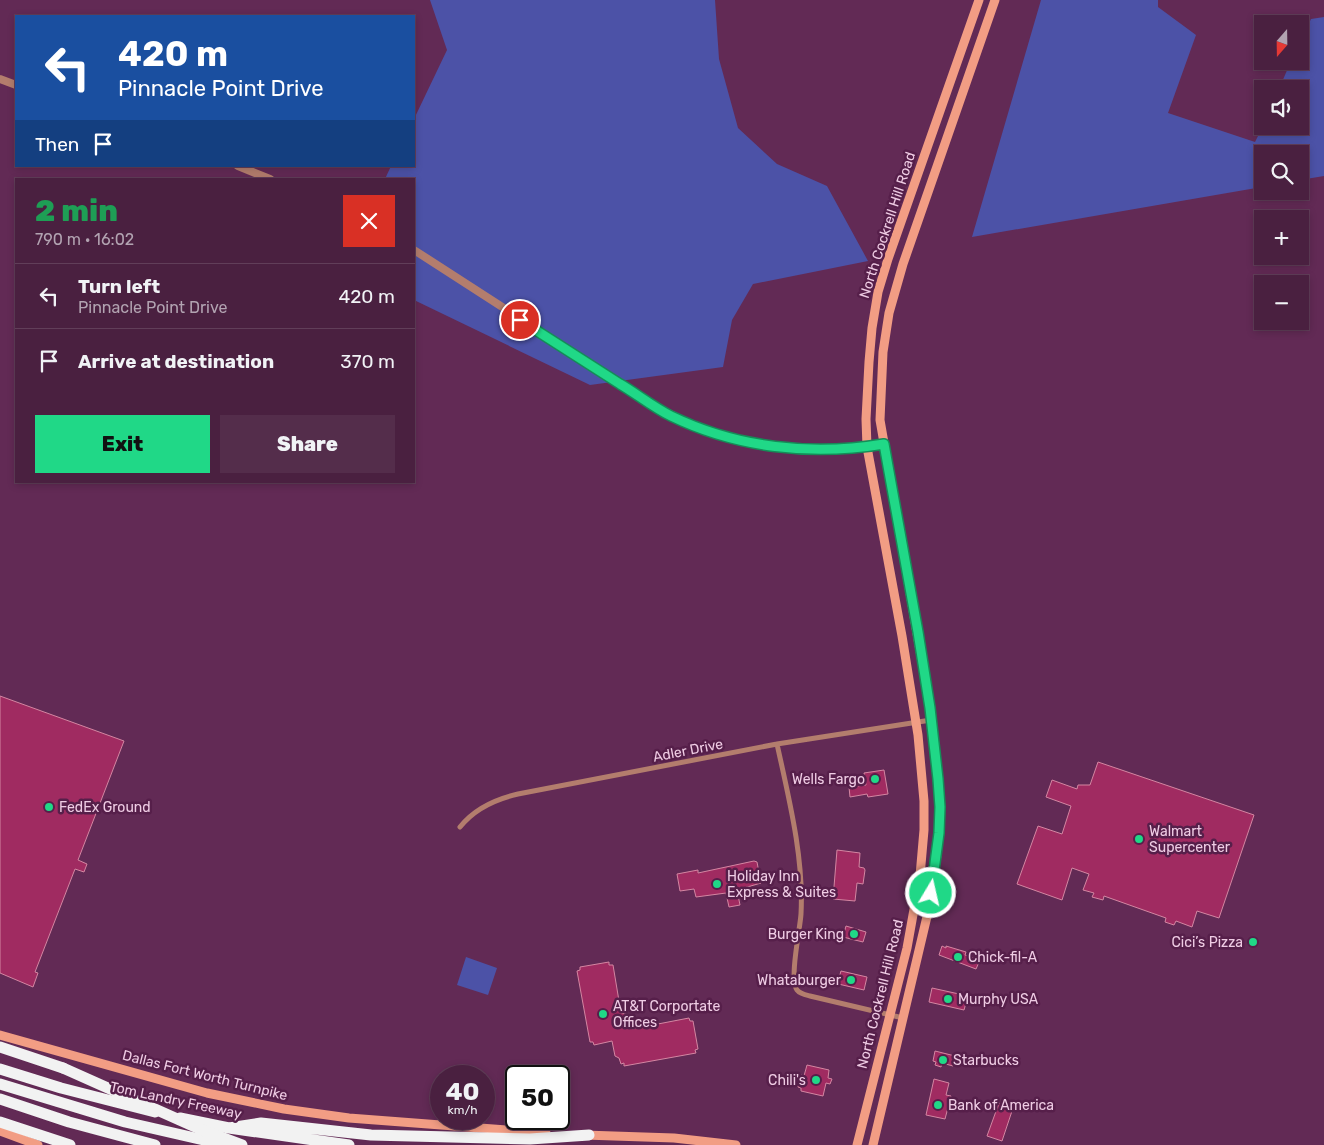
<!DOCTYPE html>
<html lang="en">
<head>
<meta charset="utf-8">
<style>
	:root { --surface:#4a2040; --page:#542d4b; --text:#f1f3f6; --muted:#b2a3b1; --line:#613e59; --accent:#20d887 }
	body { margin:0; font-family:Rubik,sans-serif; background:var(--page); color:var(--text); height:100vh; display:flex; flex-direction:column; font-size:19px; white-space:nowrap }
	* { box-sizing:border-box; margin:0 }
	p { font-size:16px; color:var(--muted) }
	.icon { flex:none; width:28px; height:28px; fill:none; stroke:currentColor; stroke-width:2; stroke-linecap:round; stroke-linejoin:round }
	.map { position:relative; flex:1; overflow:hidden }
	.drawer { position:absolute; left:15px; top:178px; width:400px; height:305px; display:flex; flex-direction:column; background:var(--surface); border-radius:0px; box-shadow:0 2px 8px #0003,0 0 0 1px var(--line) }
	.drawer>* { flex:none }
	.hud { position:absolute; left:15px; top:15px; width:400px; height:152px; border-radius:0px; box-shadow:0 2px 8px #0003,0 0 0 1px var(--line); background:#1a4fa0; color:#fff; overflow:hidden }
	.needle { width:32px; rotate:200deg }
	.tools { position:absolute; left:1254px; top:15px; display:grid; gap:10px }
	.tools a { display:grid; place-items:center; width:55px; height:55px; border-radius:0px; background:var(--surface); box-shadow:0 2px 8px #0003,0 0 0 1px var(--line); font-size:25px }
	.speed { position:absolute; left:430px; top:1065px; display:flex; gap:10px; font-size:25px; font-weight:700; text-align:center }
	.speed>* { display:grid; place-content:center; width:65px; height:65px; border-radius:50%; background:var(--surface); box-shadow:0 2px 8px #0003,0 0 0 1px var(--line); line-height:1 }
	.speed small { font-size:12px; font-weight:400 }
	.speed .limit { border:2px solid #111; border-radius:8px; background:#fff; color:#111 }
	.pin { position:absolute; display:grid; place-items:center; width:42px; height:42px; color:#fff; margin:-21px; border:2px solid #fff; border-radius:50%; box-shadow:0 1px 5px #0007 }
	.me { position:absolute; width:55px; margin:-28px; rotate:9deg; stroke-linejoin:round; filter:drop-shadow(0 0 4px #0008) }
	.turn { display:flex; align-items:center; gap:18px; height:105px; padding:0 20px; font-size:22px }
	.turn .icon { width:65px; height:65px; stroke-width:2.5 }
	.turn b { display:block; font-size:35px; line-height:42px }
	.then { display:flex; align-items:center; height:48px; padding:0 20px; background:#0003; gap:10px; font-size:19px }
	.round { display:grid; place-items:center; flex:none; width:52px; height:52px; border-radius:0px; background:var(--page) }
	.headline { display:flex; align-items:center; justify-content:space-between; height:85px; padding:0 20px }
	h1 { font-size:30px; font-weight:800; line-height:38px; color:#1e9e55 }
	.primary-button { display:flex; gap:10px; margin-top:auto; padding:10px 20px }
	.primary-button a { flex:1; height:58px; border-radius:0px; background:var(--accent); color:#111; font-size:20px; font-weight:800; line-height:58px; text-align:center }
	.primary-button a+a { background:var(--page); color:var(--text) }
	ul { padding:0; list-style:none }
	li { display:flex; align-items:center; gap:15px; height:65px; padding:0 20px; border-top:1px solid var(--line) }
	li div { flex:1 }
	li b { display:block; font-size:19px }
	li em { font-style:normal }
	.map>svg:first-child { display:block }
	.green { fill:#4c52a7 }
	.building { fill:#a02b61; stroke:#d486a2 }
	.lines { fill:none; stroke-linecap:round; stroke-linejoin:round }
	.minor { stroke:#b37d6d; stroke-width:5 }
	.tertiary { stroke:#b37d6d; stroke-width:8 }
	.secondary { stroke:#f29d84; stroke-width:9 }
	.motorway { stroke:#f2f2f2; stroke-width:11 }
	.motorway-bridge { stroke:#f2f2f2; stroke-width:11 }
	.route-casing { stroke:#158c58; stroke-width:12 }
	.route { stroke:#20d887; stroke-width:9 }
	.poi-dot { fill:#20d887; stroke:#561f4a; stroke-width:2 }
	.labels { text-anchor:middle; stroke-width:5; stroke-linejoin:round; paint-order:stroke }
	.street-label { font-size:14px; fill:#efcce4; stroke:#561f4a }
	.poi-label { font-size:14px; fill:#efcce4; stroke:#561f4a; text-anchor:start }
</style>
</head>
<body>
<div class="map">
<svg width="1324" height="1145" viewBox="0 0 1324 1145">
	<rect width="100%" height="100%" fill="#622a55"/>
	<path class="green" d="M430 0H715L719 59 738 128 777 164 827 186 868 261 753 284 732 320 723 367 590 385 414 300V179H385L391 166H414V119L447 50Z
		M1041 0H1158V7L1196 35 1168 113 1255 142 1263 126H1300V89H1279L1291 61H1300V42L1311 19 1324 17V176L1300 180V154H1262V187L972 237Z
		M466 957 497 968 488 995 457 985Z"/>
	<path class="building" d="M0 696 124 741 78 860 87 864 84 872 75 869 35 972 38 973 33 987 0 973Z
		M1098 762 1254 815 1219 918 1197 911 1192 927 1176 921 1174 925 1165 922 1166 918 1104 896 1103 900 1092 897 1094 893 1083 890 1089 874 1072 868 1062 900 1017 884 1038 826 1062 834 1071 806 1046 797 1052 780 1077 789 1078 785H1090Z
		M884 770 888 794 868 797 867 794 850 797 849 787 866 785 864 773Z
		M837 850 860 853 859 867 864 868 865 870 863 884 857 883 855 901 833 899Z
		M754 861 757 862 761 883 737 890 740 905 729 907 726 893 696 897 694 889 680 891 677 874 698 870V873Z
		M846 926 866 932 863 942 843 937Z
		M942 946 946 948V946L966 952 965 955 980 960 976 969 939 955Z
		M609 962V965H613L621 1013 629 1015 632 1029 689 1018 690 1021H693L698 1049 695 1050 696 1053 624 1066V1063L621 1064 619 1058 615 1056 612 1041 594 1045 593 1042H590L577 971 580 970V967Z
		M841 971 867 977 864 990 834 983 835 977 839 978Z
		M932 988 968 996 964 1010 929 1002Z
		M935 1051 955 1056 953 1066 942 1063 941 1067 935 1065 936 1062 933 1061Z
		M807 1065 829 1070 828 1078 832 1079 830 1084 826 1083 823 1096 801 1091V1088L798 1087 801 1075 804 1076Z
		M934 1079 949 1083 946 1095 951 1096 945 1119 926 1115Z
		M999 1103 1013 1108 1002 1141 987 1136Z"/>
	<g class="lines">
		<path class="minor" d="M777 744C789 799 804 858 801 914 800 930 789 979 797 990 800 994 806 995 810 996L903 1018
			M460 827C475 808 496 799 518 794L777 744 931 720"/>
		<path class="tertiary" d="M0 79 16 85
			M238 166 270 179
			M414 250 654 405C722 446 806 457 883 444"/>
		<path class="secondary" d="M0 1035 207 1093 284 1109 349 1118 546 1133
			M0 1131 38 1145
			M584 1135 674 1138 736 1145
			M857 1145 907 948 920 876 924 830V801L918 735 902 636 867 447 866 419 869 362 872 328 878 292 888 259 979 0
			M873 1145 929 908 937 855 940 807 930 708 880 420 883 352 889 313 903 264 995 0"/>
		<path class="motorway" d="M0 1047 63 1068
			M0 1069 61 1088 155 1112
			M0 1084 125 1122 226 1145
			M0 1099 69 1122 155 1145
			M180 1118 229 1128 349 1145
			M0 1122 70 1145
			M229 1128 261 1123 371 1135 530 1139 589 1135"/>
		<path class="motorway-bridge" d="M63 1068 202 1130 242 1145"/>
	</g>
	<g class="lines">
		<g class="route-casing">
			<path id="route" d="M520 320C553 341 586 362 620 384 637 394 653 407 671 416 737 448 812 456 884 444L918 632 930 708 938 779 940 807 939 833 931 893"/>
		</g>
		<use href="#route" class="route"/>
	</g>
	<g class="poi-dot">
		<circle cx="875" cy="779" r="5"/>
		<circle cx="49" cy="807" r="5"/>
		<circle cx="1139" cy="839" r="5"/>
		<circle cx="717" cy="884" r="5"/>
		<circle cx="854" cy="934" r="5"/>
		<circle cx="1253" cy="942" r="5"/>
		<circle cx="958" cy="957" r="5"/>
		<circle cx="851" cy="980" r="5"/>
		<circle cx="948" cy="999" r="5"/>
		<circle cx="603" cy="1014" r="5"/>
		<circle cx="943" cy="1060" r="5"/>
		<circle cx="816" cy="1080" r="5"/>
		<circle cx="938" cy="1105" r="5"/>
	</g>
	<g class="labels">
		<g class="street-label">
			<text transform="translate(887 225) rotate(-72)" y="5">North Cockrell Hill Road</text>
			<text transform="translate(688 750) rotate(-11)" y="5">Adler Drive</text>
			<text transform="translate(880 994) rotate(-76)" y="5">North Cockrell Hill Road</text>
			<text transform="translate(205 1075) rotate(14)" y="5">Dallas Fort Worth Turnpike</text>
			<text transform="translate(176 1100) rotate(12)" y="5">Tom Landry Freeway</text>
		</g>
		<g class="poi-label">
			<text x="865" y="784" text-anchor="end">Wells Fargo</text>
			<text x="59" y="812">FedEx Ground</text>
			<text x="1149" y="836">Walmart<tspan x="1149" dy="16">Supercenter</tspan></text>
			<text x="727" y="881">Holiday Inn<tspan x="727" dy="16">Express &amp; Suites</tspan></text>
			<text x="844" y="939" text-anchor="end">Burger King</text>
			<text x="1243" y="947" text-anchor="end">Cici’s Pizza</text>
			<text x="968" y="962">Chick-fil-A</text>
			<text x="841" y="985" text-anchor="end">Whataburger</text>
			<text x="958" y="1004">Murphy USA</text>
			<text x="613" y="1011">AT&amp;T Corportate<tspan x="613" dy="16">Offices</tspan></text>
			<text x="953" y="1065">Starbucks</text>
			<text x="806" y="1085" text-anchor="end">Chili's</text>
			<text x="948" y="1110">Bank of America</text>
		</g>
	</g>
</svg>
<div class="tools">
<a><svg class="needle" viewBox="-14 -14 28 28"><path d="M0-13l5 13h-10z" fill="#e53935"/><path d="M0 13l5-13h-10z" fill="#b2a3b1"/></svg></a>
<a><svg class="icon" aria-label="sound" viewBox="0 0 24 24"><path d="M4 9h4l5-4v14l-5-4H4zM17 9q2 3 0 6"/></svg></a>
<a><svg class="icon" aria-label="search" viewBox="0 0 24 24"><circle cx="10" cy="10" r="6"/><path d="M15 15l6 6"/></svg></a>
<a>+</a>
<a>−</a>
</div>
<div class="speed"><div>40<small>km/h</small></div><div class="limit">50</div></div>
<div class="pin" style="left:520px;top:320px;background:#d93025"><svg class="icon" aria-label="arrive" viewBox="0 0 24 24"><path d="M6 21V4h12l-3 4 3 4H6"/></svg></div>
<svg class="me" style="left:931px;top:893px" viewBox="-20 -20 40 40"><circle r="17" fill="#20d887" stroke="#fff" stroke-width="3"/><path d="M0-11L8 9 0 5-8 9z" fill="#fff"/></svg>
<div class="hud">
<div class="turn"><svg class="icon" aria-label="left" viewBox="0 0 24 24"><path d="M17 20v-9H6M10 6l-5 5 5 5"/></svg><div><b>420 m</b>Pinnacle Point Drive</div></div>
<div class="then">Then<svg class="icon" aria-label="arrive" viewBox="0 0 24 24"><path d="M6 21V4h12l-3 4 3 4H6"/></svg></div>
</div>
<section class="drawer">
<div class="headline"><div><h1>2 min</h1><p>790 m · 16:02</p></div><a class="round" style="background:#d93025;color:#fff"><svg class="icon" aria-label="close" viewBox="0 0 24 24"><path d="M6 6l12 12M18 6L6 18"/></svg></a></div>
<ul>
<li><svg class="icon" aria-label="left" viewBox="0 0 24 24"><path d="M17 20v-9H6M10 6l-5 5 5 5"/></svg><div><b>Turn left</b><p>Pinnacle Point Drive</p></div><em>420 m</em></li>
<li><svg class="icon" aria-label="arrive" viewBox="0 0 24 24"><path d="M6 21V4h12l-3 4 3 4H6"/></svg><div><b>Arrive at destination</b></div><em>370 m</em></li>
</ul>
<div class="primary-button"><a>Exit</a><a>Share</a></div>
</section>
</div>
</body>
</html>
